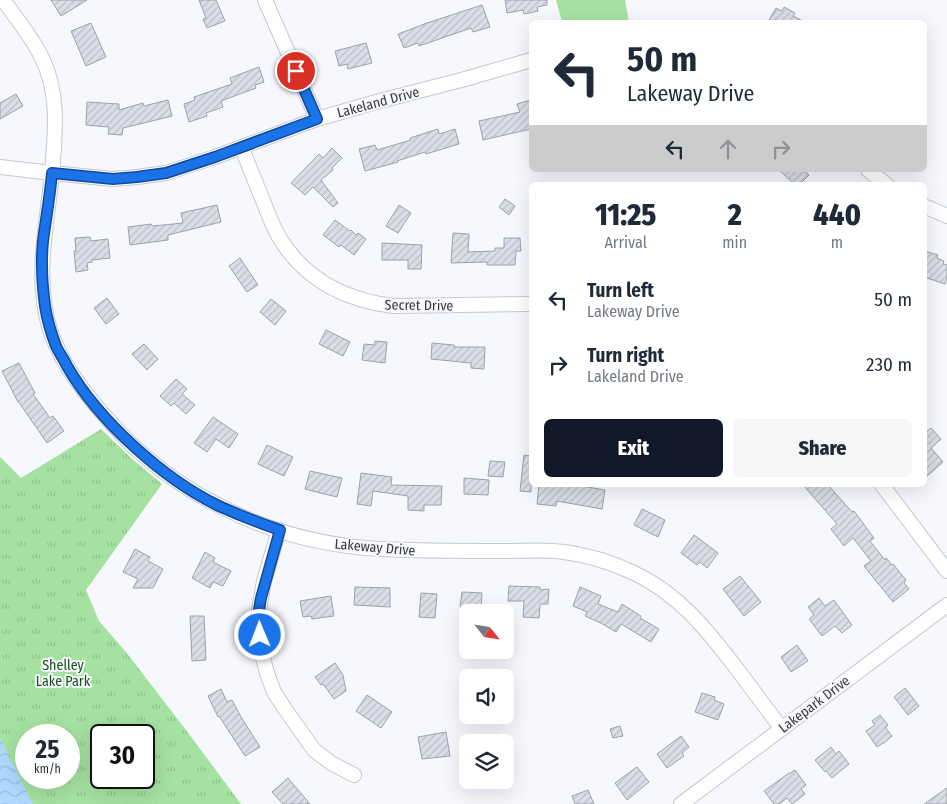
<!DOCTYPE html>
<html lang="en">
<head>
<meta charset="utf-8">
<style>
	:root { --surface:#fff; --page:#f6f6f7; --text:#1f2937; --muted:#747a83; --accent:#111827 }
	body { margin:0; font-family:"Fira Sans Condensed",sans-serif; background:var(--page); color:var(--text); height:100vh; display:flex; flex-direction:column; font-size:19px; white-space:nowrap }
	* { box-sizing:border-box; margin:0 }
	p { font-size:16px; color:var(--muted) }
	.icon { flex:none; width:28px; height:28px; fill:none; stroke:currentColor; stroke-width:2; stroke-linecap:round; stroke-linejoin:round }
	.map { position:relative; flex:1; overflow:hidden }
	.side { position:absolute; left:529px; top:182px; width:398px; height:305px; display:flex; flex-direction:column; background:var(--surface); border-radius:8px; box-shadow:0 5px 20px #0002 }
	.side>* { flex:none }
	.banner { position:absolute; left:529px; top:20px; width:398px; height:152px; border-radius:8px; box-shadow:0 5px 20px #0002; background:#fff; color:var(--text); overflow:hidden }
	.needle { width:32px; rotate:120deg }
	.controls { position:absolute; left:459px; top:604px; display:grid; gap:10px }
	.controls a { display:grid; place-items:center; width:55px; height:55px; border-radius:8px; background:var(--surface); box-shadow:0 5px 20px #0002; font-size:25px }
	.speed { position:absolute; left:15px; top:724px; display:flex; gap:10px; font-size:25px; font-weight:700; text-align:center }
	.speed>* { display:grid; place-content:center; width:65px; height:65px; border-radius:50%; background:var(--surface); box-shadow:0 5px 20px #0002; line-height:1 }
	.speed small { font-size:12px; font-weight:400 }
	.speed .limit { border:2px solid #111; border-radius:8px; background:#fff; color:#111 }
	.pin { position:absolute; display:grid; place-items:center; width:42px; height:42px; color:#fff; margin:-21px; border:2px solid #fff; border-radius:50%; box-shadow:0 1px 5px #0007 }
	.me { position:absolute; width:55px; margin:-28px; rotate:359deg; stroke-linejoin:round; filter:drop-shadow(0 0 4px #0008) }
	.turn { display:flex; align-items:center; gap:18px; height:105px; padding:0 15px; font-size:22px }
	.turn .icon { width:65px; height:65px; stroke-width:2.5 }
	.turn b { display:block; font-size:35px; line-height:42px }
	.lanes { display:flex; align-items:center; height:48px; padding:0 15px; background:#0003; justify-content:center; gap:25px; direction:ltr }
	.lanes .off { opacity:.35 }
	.eta { display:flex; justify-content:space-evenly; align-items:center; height:85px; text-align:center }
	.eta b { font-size:30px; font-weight:800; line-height:35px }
	.button { display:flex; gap:10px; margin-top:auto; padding:10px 15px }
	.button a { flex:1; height:58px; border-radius:8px; background:var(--accent); color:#fff; font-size:20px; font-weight:800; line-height:58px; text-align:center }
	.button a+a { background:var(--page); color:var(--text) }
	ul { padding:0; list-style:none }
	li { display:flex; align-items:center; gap:15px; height:65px; padding:0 15px }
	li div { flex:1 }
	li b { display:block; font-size:19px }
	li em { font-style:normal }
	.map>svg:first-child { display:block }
	.park { fill:url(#park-tufts); fill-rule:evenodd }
	.pitch { fill:#a5e2a2 }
	.water { fill:url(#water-waves) }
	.building { fill:url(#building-hatch); stroke:#9ea0aa }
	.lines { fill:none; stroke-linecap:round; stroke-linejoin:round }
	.minor-casing { stroke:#c5c7d2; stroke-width:16 }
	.minor { stroke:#fff; stroke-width:14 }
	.route-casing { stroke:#114b97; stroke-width:12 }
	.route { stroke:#1a73e8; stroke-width:9 }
	.labels { text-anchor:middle; stroke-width:4; stroke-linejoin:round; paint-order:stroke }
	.street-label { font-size:14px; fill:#393a3e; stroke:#f7f8fe }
	.park-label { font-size:14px; fill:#145517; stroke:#f7f8fe }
</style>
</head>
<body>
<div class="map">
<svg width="947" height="804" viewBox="0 0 947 804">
	<defs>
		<pattern id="park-tufts" width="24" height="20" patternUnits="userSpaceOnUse" patternTransform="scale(1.25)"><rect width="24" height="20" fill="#a5e2a2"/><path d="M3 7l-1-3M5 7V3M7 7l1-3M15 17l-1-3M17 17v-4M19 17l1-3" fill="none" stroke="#8fc38d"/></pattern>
		<pattern id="water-waves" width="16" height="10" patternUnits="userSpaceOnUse" patternTransform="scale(1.25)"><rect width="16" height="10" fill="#afd9fe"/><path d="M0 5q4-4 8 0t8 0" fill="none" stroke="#97bbdb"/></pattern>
		<pattern id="building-hatch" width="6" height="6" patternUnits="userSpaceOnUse" patternTransform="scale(1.25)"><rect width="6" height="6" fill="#dbdde8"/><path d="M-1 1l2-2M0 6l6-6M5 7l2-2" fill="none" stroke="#bdbec8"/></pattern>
	</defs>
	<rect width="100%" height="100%" fill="#f7f8fe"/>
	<path class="park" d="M101 429 129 456 162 484 86 590 99 621 126 652 186 730 241 804H0V457L21 478ZM26 735H69V778H26ZM101 735H144V778H101Z"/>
	<path class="pitch" d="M556 0H625L629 22H562Z"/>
	<path class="water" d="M0 738 33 804H0Z"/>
	<path class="building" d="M51 0H87L61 16Z
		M199 0H216L225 21 207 28 203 19 206 18Z
		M505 0H547V5L537 7 538 11 524 14 523 10 507 13Z
		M482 5 490 27 473 32 471 28 419 46 418 43 404 48 398 34 427 23Z
		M784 7 795 13 793 16 805 22H768L776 8 782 11Z
		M91 23 106 57 86 66 71 31Z
		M366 43 372 63 348 69 347 64 339 66 335 51Z
		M259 67 264 82 255 85 256 88 221 101 223 107 206 113 207 116 189 122 184 104 195 100 194 97 232 84 230 78Z
		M16 94 23 106 0 119V103Z
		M168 100 172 116 123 128 122 135 108 134 109 127 86 125 87 102 119 104V110L143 103 144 106Z
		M531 100V129L483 140 479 121 520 112 517 104Z
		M438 129 439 134 455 129 459 144 426 154 425 152 397 161 398 162 365 171 359 149 375 145 377 150 411 140 410 138Z
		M332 148 342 158 332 168 333 170 321 180 338 203 333 207 313 187 305 195 291 183 319 154 323 158Z
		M779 170H803L809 175 799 185H795Z
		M505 199 515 206 509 215 499 207Z
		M217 205 221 222 168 235V240L130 245 128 227 151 224 153 226 183 223 181 213Z
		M399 205 411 213 398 233 386 226Z
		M335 220 350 231 351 230 356 235 358 233 366 239 354 255 341 245 339 247 323 235Z
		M453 233 469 234 468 252 495 251V248H504V238H520L521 251H516L515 265H487V262L451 263Z
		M90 237 91 241 108 239 110 258 92 260V262L87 263 88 270 76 272 74 251H76L75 238Z
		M382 243 422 245 421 269H408V260H382Z
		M924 251 938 255 937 258 944 261 943 264 947 265V278L945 284 924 277Z
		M240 258 258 285 247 292 229 266Z
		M107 298 119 314 106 324 94 308Z
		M271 299 286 311 275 325 260 312Z
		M326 330 350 342 343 356 319 344Z
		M375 341 387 342 385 363 362 360 364 344 374 345Z
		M432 343 454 345V347H485L484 369 471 368V363L431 359Z
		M144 344 158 359 147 370 132 354Z
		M19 363 35 393 33 394 50 418 53 416 64 431 47 443 18 401V402L2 371Z
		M176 379 187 389 182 394 195 405 186 414 174 403 171 406 160 396Z
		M213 417 238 434 229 448 216 439 207 452 194 443Z
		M931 428 941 439 931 448 943 462 924 479V434Z
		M267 445 293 457 284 476 258 464Z
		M524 455 531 456V492L520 491Z
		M490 461 505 462 503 477 488 476Z
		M310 471 342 478 337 497 305 489Z
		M361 473 392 477 391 485 442 486 441 505H424V511L408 510V496L373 491 371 506 357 504Z
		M464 478 489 480 488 495 464 494Z
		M539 485H576L605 490 602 509 557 501 556 506 537 504Z
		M803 485H828L852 512 854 511 874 538 870 541 885 560 886 558 892 565 893 564 906 580 904 583 909 589 893 602 864 566 871 561 853 538 844 546 831 529 837 524Z
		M642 509 665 520 658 537 634 525Z
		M694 535 718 553 707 568 700 562 697 565 681 553Z
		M135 549 150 557 148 561 163 569 153 588H133L138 579 123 572Z
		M205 552 215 558 213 562 231 571 223 586 213 582 210 588 192 578Z
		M740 576 761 602 744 616 723 589Z
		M509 586 540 587V590L549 589 548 604H540L539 618 523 617 524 601H508Z
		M355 587 390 588V607L354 605Z
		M580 587 601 596 598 604 618 612 622 604 641 616 640 618 659 629 651 642 621 624 616 632 601 623 585 616 587 612 573 606Z
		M462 592 482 593 481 608 460 607Z
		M421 593 437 594 435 618 419 617Z
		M331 596 334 616 312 619 311 616 303 617 300 601Z
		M819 598 825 606 834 600 852 625 842 633 835 626 822 636 809 619 814 615 808 607Z
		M190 616H204L206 660 192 661Z
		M797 645 808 661 791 672 781 657Z
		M335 663 343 675 346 691 334 699 323 684 321 685 315 677Z
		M905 688 919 706 908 715 894 697Z
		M221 689 227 702 232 700 241 717 260 747 245 756 219 716 218 717 208 696Z
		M702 693 715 697 714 700 724 704 718 720 695 712Z
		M367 695 392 712 381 728 356 711Z
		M880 715 888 725 885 727 892 736 884 743H883L877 747 866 731 875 725 872 721Z
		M620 726 623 736 613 738 610 729Z
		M446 732 450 756 422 759 418 737Z
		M681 736 689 747 682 753 684 756 667 768 657 754Z
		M831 747 836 754 839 751 849 764 832 778 826 771 825 772 815 760Z
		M637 767 649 782 627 800 615 783Z
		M795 770 806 785 801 789 805 794 792 804 787 798 779 804H774L764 791 789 773V774Z
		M288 778 310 804H283L272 792Z
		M947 788V804H924Z
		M588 790 594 804H575L572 796Z"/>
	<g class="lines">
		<g class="minor-casing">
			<path id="minor" d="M265 0 317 119
				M531 60 465 79 376 102 317 119 215 157 166 173 137 177 113 179 52 173C47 226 34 277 50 330 60 361 81 389 103 414 112 424 122 435 132 445 157 468 187 490 218 505 267 531 324 546 380 549 422 551 464 551 506 551 525 551 545 549 564 552 587 555 613 563 634 573 679 594 708 631 737 669 752 689 767 709 781 728
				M242 148C248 164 255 181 262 198 267 211 272 225 279 237 304 279 345 300 393 306L531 304
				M0 167 52 173C55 135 60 94 42 58 32 37 17 19 3 0
				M868 170 887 185
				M924 206 947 216
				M882 485 947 571
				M279 530 264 581 258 616 262 654 267 673 274 692 285 709 314 750 331 763 354 775
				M681 804 947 605"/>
		</g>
		<use href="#minor" class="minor"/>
	</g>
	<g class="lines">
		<g class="route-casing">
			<path id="route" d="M260 635 258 616 261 598 280 530C259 523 239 515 219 506 163 479 98 420 67 366 64 359 59 353 56 346 51 333 47 319 45 306 42 284 41 262 43 241 46 218 50 196 52 173L113 179 137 177 166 173 215 157 317 119 296 71"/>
		</g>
		<use href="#route" class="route"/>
	</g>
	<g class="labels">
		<g class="street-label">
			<text transform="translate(378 102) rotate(-15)" y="5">Lakeland Drive</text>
			<text transform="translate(419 305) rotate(1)" y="5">Secret Drive</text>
			<text transform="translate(375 547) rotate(5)" y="5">Lakeway Drive</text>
			<text transform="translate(814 704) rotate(-37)" y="5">Lakepark Drive</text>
		</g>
		<g class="park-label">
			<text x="63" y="670">Shelley<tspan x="63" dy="16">Lake Park</tspan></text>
		</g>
	</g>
</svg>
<div class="controls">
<a><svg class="needle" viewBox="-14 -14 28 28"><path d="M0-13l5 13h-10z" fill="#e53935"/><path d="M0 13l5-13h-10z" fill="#747a83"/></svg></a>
<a><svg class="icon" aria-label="sound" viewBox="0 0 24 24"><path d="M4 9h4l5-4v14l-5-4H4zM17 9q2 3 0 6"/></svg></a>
<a><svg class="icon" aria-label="layers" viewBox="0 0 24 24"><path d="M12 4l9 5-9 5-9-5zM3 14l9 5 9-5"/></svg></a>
</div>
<div class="speed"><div>25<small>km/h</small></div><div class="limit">30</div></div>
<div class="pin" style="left:296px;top:71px;background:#d93025"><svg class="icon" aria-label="arrive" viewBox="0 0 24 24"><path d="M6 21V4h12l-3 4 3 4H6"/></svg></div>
<svg class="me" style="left:260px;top:635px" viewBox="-20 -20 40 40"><circle r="17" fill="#1a73e8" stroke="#fff" stroke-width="3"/><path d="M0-11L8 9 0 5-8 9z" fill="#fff"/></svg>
<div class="banner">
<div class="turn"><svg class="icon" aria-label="left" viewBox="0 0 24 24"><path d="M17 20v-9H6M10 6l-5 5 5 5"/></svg><div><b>50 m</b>Lakeway Drive</div></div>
<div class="lanes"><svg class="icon" aria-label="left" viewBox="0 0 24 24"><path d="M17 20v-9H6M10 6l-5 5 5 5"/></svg><svg class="icon off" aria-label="ahead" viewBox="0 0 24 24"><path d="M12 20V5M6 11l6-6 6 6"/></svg><svg class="icon off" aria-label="right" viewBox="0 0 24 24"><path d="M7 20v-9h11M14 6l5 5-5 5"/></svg></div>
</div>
<section class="side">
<div class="eta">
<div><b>11:25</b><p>Arrival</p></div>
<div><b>2</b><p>min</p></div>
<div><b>440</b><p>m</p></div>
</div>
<ul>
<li><svg class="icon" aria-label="left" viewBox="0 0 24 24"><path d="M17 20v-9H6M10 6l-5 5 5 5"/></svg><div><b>Turn left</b><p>Lakeway Drive</p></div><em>50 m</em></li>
<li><svg class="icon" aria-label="right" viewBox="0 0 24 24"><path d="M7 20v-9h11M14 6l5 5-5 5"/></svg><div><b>Turn right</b><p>Lakeland Drive</p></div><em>230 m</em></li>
</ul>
<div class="button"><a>Exit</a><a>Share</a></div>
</section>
</div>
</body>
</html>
